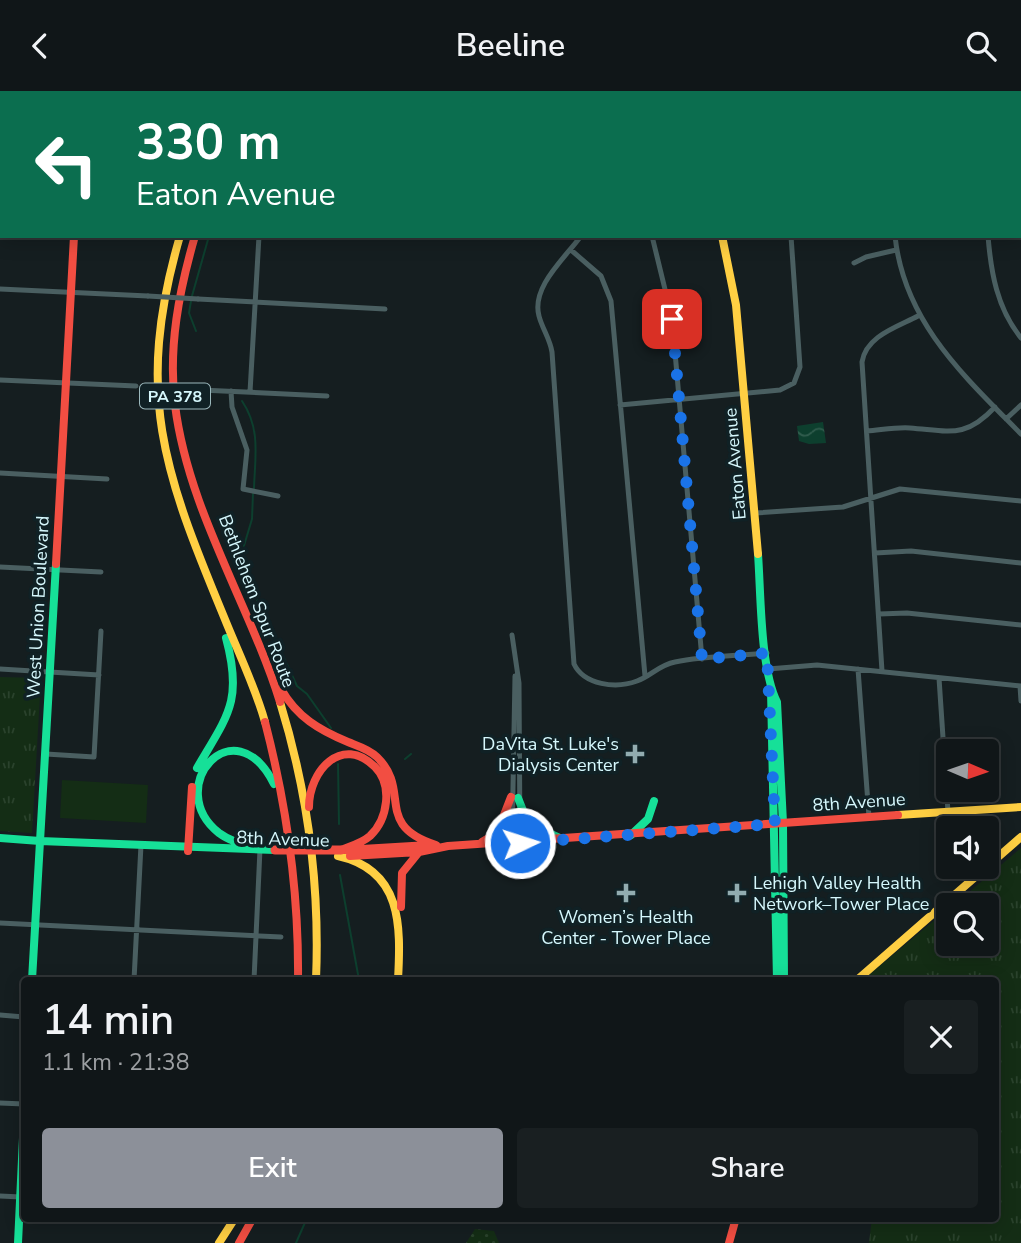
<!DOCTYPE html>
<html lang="en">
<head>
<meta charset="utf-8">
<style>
	:root { --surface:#101618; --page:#191f21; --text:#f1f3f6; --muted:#9c9fa2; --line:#303537; --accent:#8c9099 }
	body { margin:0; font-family:"Nunito Sans",sans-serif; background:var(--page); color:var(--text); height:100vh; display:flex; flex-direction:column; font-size:26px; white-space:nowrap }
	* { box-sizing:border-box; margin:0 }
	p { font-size:23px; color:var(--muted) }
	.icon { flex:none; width:38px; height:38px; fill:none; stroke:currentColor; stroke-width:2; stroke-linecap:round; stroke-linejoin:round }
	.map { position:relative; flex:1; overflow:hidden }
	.details { position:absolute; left:21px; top:886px; width:978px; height:245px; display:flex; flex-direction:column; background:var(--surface); border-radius:7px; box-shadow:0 4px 18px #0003,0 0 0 2px var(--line) }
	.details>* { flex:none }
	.top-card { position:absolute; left:0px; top:0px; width:1022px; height:147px; box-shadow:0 4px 18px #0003,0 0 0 2px var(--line); background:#0b6e4f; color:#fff; overflow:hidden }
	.needle { width:46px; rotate:92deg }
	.fabs { position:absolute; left:936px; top:648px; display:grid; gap:14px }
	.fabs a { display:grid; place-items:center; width:63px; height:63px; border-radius:7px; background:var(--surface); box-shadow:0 4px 18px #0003,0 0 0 2px var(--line); font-size:35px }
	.pin { position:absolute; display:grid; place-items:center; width:60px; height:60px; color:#fff; margin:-30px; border-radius:14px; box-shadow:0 4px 10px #0006 }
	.me { position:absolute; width:77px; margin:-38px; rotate:86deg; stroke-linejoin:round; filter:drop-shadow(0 0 5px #0008) }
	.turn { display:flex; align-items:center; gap:24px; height:147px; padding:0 21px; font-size:32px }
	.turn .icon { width:91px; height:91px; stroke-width:2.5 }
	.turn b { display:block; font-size:49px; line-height:60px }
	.round { display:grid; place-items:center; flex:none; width:74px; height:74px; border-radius:7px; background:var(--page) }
	.headline { display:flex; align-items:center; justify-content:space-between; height:119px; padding:0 21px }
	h1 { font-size:42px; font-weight:600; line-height:52px }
	.primary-button { display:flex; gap:14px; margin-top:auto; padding:14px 21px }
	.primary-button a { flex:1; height:80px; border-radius:7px; background:var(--accent); color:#fff; font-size:28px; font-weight:600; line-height:80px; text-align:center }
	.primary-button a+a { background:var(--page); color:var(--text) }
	header { display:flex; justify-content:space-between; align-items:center; height:91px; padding:0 21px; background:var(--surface); font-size:32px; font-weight:600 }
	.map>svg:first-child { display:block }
	.grass { fill:#142d15 }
	.park { fill:url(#park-tufts) }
	.garden { fill:url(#garden-dots) }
	.water { fill:url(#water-waves) }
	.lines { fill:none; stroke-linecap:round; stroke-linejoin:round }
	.stream { stroke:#0d3f2e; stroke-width:2 }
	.street { stroke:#4a5f61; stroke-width:5 }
	.fast { stroke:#16e098; stroke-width:8 }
	.slow { stroke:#ffcf43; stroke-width:8 }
	.jam { stroke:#f24e42; stroke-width:8 }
	.street-bridge { stroke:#4a5f61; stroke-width:5 }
	.jam-bridge { stroke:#f24e42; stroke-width:9 }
	.route { stroke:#1a73e8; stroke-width:12; stroke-dasharray:0 21.6 }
	.poi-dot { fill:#92acb0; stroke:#102125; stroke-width:2.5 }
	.labels { text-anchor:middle; stroke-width:7; stroke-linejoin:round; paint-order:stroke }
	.shield { fill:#102125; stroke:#9bb8bc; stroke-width:2 }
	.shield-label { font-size:16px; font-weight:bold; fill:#d6f8fd }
	.street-label { font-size:18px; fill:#d6f8fd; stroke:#102125 }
	.poi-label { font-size:18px; fill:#d6f8fd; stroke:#102125; text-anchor:end }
</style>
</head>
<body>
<header><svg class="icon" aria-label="back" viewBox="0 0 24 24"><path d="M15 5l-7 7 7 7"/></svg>Beeline<svg class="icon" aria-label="search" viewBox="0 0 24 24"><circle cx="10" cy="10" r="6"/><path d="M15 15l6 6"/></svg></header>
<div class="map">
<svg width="1021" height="1152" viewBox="0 0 1021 1152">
	<defs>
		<pattern id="park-tufts" width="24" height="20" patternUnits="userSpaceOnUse" patternTransform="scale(1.75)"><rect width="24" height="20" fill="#142d15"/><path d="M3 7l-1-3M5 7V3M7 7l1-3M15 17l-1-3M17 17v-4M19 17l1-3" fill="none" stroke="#2a422c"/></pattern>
		<pattern id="garden-dots" width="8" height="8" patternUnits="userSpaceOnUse" patternTransform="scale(1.75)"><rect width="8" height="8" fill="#142d15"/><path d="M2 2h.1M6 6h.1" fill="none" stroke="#2a422c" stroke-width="1.8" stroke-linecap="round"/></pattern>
		<pattern id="water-waves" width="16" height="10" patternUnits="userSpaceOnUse" patternTransform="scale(1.75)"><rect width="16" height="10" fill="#0d3f2e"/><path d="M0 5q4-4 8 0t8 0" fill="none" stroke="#305c4d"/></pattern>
	</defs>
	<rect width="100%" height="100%" fill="#151e20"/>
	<path class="grass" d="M62 689 148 694 146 732 60 727Z"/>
	<path class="park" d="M824 0H1021V50L1020 2Z
		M0 586 41 587 32 742 0 740Z
		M1021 757V1152H869L872 1127H996V889H863L948 818V852H987V814H954Z"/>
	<path class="garden" d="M475 1138 494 1140 499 1152H466Z"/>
	<path class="water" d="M823 331 826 352 809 353 799 350 797 335Z"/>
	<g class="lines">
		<path class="stream" d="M309 2 311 0
			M192 205 209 145
			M191 210 189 222 196 240
			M242 310C261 338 255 366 254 397
			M253 402 252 428 243 458 242 476 254 491 257 509 297 595 307 603 331 637
			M405 668 411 663
			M338 673 339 733
			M340 784 359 889
			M296 1152 307 1127"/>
		<path class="street" d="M720 0V2
			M782 0V2
			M0 20H2
			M1020 85H1021
			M0 109H2
			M581 145C565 167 531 196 539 225 542 237 550 248 552 261L574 573C584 594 616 598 637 590 651 585 659 574 675 571 705 565 737 565 767 562
			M652 145 672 227 702 568
			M895 145C904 231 964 285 1021 343
			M988 145C991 182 997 217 1021 247
			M571 159 601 185 611 210 645 585
			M854 172 866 166 896 159
			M0 198 148 205
			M198 208 385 218
			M0 289 136 295
			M201 299 327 305
			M231 300 232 316 247 359 243 398 278 405
			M250 301 259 145
			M620 314 780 299 794 292 800 276 791 145
			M1006 328 1021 314
			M867 340C881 339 896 336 910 337 950 340 965 348 995 316
			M0 382 107 388
			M755 422 843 416 900 398 1021 410
			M875 462 911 460 1021 472
			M0 476 101 481
			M879 523 907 522 1021 534
			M512 544 519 592 520 752
			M0 578 99 584
			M768 578 817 574 1021 595
			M858 578 869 726
			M882 580 862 271C866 245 897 236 918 225
			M939 587 948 721
			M1020 595 1021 610
			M46 663 94 666 101 540
			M512 752 515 585
			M0 832 281 846
			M134 889 141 754
			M254 889 260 758
			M0 924 24 926
			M0 1012 24 1013
			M0 1105 21 1106"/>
		<path class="fast" d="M82 0V2
			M665 0 666 2
			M288 2 290 0
			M758 463C761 503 760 577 777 611L783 732 784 889
			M771 599 777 889
			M197 677C228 624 243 610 226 547
			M518 707 528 732 560 747
			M631 744 648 728 654 710
			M0 747 40 750
			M40 750 275 759
			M260 758C246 754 231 751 219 742 162 697 234 613 274 693
			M32 889 56 473
			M18 1152 24 1026"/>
		<path class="slow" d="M267 2 269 0
			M180 145C134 303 164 381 224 526 238 561 255 595 265 631
			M722 145 736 214 758 463
			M280 611C308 702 320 794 316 889
			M898 724 1021 716
			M338 765C402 779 401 834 398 889
			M857 889 1021 746
			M219 1152 235 1127"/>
		<path class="jam" d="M195 145C179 200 168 256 175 314 188 419 249 512 280 611
			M56 473 74 145
			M281 598C297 626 319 639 348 651 358 655 369 658 377 666 412 700 373 734 436 754
			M265 631C287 716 299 801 298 889
			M309 716C309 680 342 643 375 676 393 694 388 728 370 745 362 752 351 755 341 759
			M482 751 497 742 511 706
			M345 759 429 754
			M188 760 192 696
			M350 765 419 761 448 755 898 724
			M401 816 402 782 419 761
			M239 1152 253 1127
			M729 1152 736 1127"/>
		<path class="street-bridge" d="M148 205 198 208"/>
		<path class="jam-bridge" d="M275 759H341"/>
	</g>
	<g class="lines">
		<path class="route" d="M520 752 775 733 767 562 702 568 672 228"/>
	</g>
	<g class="poi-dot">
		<path d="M631.5 652.5h7v7h7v7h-7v7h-7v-7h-7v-7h7z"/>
		<path d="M622.5 791.5h7v7h7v7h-7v7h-7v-7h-7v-7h7z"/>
		<path d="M733.5 791.5h7v7h7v7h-7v7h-7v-7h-7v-7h7z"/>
	</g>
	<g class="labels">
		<rect class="shield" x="140" y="292.5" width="70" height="25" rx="5"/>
		<g class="shield-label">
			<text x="175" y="311">PA 378</text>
		</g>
		<g class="street-label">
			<text transform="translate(735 373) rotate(-95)" y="6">Eaton Avenue</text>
			<text transform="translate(257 510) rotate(69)" y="6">Bethlehem Spur Route</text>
			<text transform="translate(38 516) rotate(-87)" y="6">West Union Boulevard</text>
			<text transform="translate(859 711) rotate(-4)" y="6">8th Avenue</text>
			<text transform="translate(283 748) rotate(2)" y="6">8th Avenue</text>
		</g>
		<g class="poi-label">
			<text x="619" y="659">DaVita St. Luke's<tspan x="619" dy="21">Dialysis Center</tspan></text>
			<text x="753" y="798" text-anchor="start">Lehigh Valley Health<tspan x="753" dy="21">Network–Tower Place</tspan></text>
			<text x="626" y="832" text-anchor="middle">Women’s Health<tspan x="626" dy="21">Center - Tower Place</tspan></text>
		</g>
	</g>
</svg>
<div class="fabs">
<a><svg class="needle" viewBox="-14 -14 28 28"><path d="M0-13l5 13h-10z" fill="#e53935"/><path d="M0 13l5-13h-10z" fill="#9c9fa2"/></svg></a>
<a><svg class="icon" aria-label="sound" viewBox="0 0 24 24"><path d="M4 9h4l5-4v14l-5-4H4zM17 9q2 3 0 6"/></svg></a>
<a><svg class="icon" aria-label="search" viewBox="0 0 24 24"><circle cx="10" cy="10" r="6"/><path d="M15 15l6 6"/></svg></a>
</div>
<div class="pin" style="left:672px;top:228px;background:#d93025"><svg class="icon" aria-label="arrive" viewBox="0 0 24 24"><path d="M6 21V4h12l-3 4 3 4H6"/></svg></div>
<svg class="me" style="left:520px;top:752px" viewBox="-20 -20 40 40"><circle r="17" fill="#1a73e8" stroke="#fff" stroke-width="3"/><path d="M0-11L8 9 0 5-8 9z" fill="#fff"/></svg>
<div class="top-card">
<div class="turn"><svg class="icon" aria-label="left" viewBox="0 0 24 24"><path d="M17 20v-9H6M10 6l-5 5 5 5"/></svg><div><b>330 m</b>Eaton Avenue</div></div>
</div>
<section class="details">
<div class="headline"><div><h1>14 min</h1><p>1.1 km · 21:38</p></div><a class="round"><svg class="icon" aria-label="close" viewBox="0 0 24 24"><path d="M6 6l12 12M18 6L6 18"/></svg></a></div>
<div class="primary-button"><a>Exit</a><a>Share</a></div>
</section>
</div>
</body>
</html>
